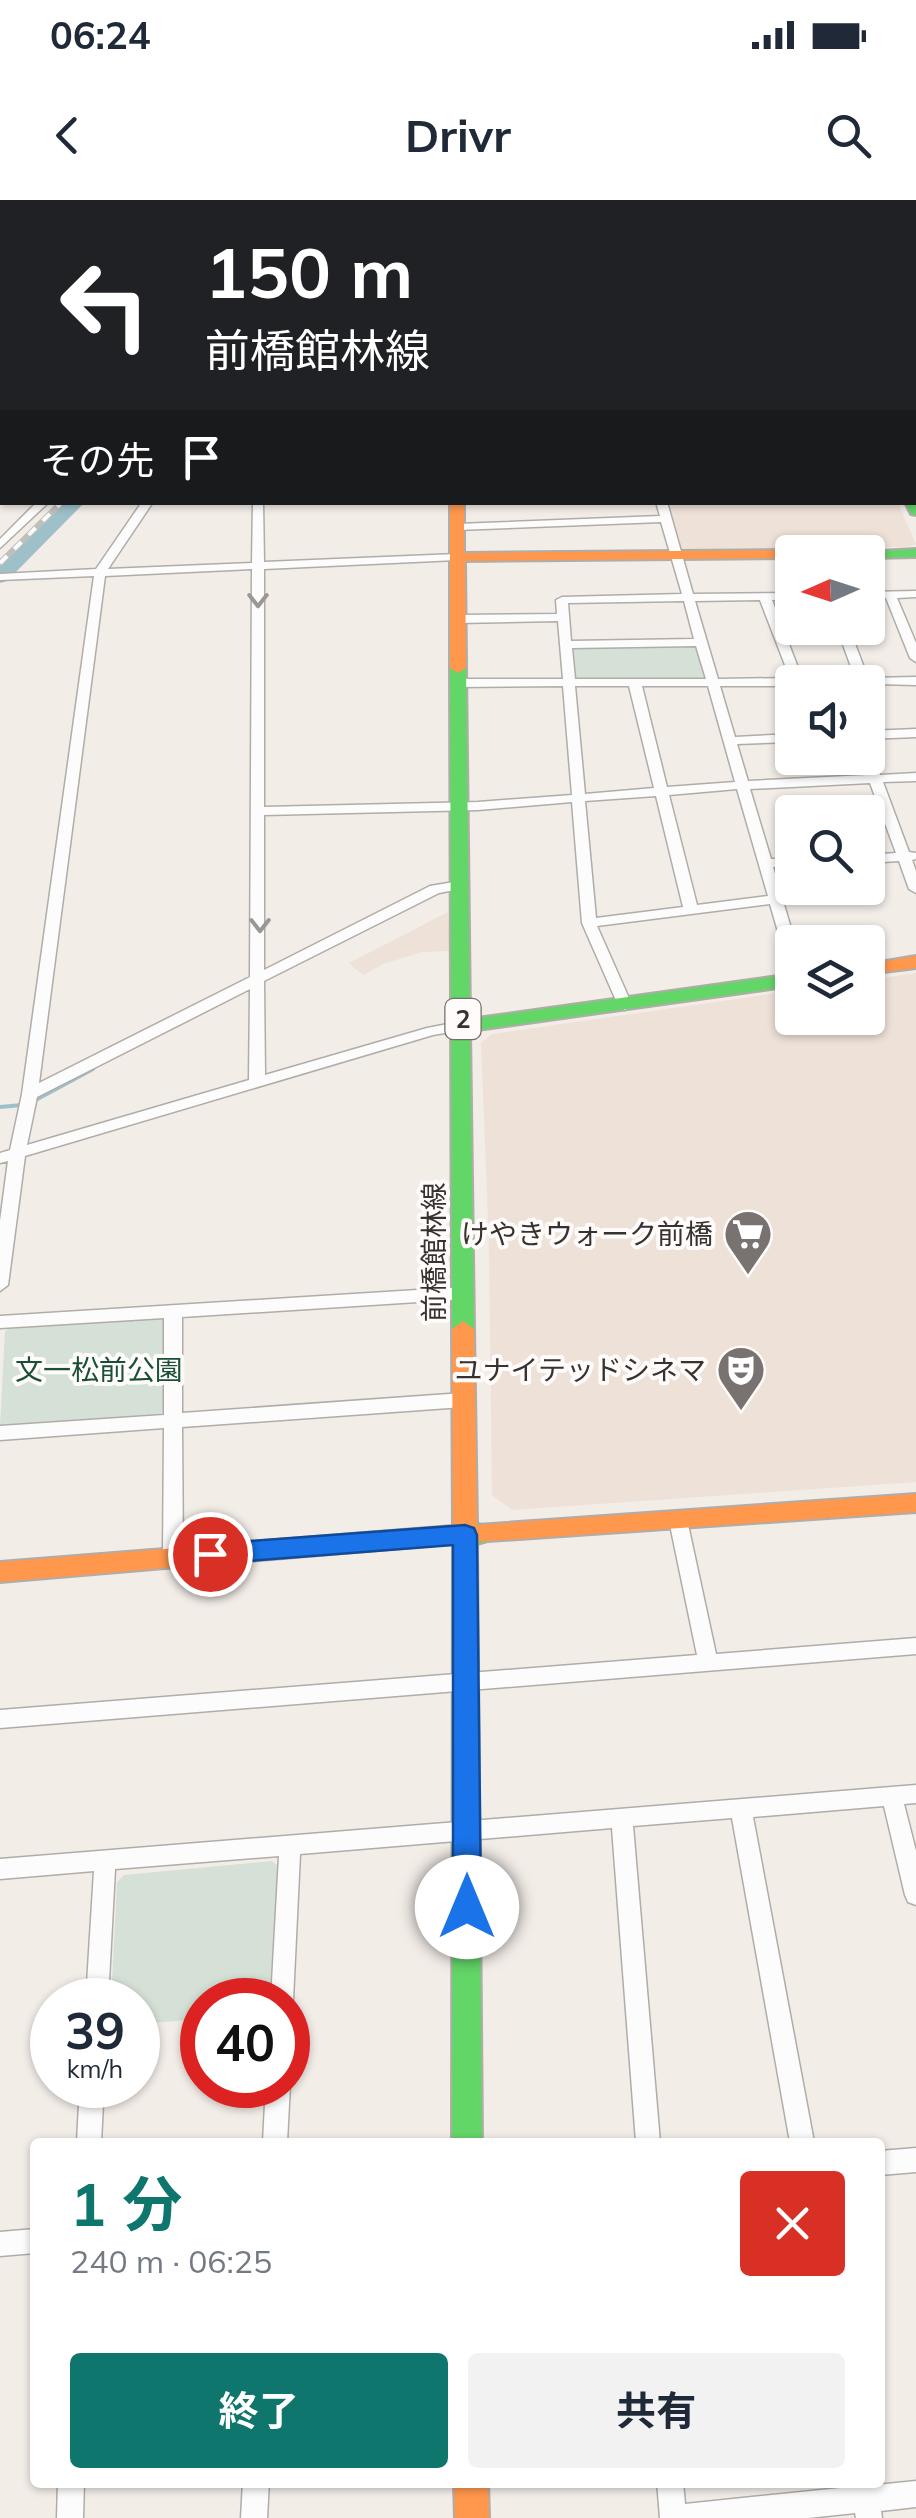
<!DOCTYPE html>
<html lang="ja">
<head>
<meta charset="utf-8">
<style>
	:root { --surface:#fff; --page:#f2f2f3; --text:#1f2937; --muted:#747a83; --accent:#0f766e }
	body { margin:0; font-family:Mulish,"Noto Sans JP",sans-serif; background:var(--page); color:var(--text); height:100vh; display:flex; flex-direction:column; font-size:38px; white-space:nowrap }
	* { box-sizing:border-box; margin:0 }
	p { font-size:32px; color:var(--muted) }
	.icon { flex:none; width:55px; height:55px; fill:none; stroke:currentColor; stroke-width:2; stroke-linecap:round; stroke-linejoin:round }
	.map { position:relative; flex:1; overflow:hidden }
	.panel { position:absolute; left:30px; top:1938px; width:855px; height:350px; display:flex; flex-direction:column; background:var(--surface); border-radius:10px; box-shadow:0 2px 8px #0004 }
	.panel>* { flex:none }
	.banner { position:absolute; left:0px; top:0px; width:918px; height:305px; box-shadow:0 2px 8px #0004; background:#202124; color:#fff; overflow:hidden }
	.needle { width:65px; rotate:267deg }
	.fabs { position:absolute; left:775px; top:335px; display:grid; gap:20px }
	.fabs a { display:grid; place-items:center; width:110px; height:110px; border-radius:10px; background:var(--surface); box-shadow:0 2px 8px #0004; font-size:50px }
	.speed { position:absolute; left:30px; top:1778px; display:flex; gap:20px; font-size:50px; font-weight:700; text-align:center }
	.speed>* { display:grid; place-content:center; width:130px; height:130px; border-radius:50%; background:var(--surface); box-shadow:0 2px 8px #0004; line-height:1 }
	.speed small { font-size:25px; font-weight:400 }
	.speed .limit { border:15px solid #d22; background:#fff; color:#111 }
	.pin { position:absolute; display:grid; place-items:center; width:85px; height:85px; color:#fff; margin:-42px; border:5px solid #fff; border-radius:50%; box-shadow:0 2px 10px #0007 }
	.me { position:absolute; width:110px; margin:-55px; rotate:0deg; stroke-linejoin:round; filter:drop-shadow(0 0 8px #0008) }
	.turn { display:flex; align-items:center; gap:35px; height:210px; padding:0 40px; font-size:45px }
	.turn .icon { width:130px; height:130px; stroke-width:2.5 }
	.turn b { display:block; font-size:70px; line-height:85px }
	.then { display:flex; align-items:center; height:95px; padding:0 40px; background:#0003; gap:20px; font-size:38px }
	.round { display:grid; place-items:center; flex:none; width:105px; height:105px; border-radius:10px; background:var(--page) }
	.headline { display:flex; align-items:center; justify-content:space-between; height:170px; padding:0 40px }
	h1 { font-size:60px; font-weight:700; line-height:75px; color:var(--accent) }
	.action { display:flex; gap:20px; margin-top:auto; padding:20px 40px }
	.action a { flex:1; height:115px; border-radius:10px; background:var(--accent); color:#fff; font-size:40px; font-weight:700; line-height:115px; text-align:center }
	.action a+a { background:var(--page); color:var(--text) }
	.status { display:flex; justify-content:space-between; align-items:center; height:70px; padding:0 50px; background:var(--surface); direction:ltr }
	.status svg { height:28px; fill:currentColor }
	header { display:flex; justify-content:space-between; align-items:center; height:130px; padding:0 40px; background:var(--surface); font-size:45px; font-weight:700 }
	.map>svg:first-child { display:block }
	.built { fill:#eee1d8 }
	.green { fill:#d5e1d6 }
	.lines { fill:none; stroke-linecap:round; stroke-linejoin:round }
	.stream { stroke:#9ec0c9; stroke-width:4 }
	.river { fill:#9ec0c9; fill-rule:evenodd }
	.street-casing { stroke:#b0aca8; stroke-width:3 }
	.fast-casing { stroke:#b0aca8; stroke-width:4 }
	.slow-casing { stroke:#b0aca8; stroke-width:4 }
	.jam-casing { stroke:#b0aca8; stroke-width:26 }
	.street { fill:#fdfcfc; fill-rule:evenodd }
	.fast { fill:#63d668; fill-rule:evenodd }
	.slow { fill:#ff974d; fill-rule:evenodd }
	.jam { stroke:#b3261e; stroke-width:22 }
	.rail-casing { stroke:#c1bfbe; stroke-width:6 }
	.rail { stroke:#fefbfa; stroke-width:4; stroke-dasharray:10; stroke-linecap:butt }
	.oneway { stroke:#9a9796 }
	.route { fill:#1a73e8; stroke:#114b97; stroke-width:2.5 }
	.labels { text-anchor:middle; stroke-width:8; stroke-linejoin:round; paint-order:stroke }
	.shield { fill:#fefbfa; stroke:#726e6c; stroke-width:2.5 }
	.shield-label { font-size:25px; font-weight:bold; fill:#36322f }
	.poi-label { font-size:28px; fill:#36322f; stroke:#fefbfa; text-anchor:end }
	.street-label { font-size:28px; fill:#36322f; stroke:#fefbfa }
	.park-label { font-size:28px; fill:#194f36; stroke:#fefbfa }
</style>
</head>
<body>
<div class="status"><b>06:24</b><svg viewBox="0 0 49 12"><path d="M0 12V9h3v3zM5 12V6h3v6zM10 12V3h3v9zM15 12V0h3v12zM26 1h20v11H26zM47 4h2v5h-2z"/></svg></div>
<header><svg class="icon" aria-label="back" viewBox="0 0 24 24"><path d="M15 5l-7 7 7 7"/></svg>Drivr<svg class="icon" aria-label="search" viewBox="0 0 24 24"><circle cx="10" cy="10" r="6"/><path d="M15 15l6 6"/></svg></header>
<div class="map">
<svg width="916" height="2318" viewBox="0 0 916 2318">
	<rect width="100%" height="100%" fill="#f3ede8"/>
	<path class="built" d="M664 303H898L916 344 908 347 677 349Z
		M448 712 450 751 422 752 383 764 363 775 349 763Z
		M916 773V1282L512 1310 492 1295 489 1045 481 843 492 834 792 791V818H868V780Z"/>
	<path class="green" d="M691 446 696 448 705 477 700 480 574 478 572 450 575 448Z
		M158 1116 165 1120 164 1211 159 1215 0 1226 5 1131 13 1126Z
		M272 1661 279 1667 272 1800H202V1819L138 1824V1800H111L117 1682 124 1675Z"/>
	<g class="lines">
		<path class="stream" d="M32 902 93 869
			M0 907 22 905"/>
		<path class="river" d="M65 302H85L7 381 0 383V366Z"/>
		<g class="street-casing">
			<path id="street" d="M256 0H267L268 2H258Z
				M284 0H293L294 2H286Z
				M419 0H428L429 2H421Z
				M522 0H530V2H522Z
				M562 0H570L571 2H563Z
				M605 0H613L614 2H606Z
				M812 0H822L823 2H814Z
				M915 41 916 42V48L915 47Z
				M915 60H916V66H915Z
				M0 75H2V81H0Z
				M915 91H916V97H915Z
				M2 141V150L0 151V142Z
				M915 152H916V158H915Z
				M915 167H916V175H915Z
				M37 302H49L0 348V339Z
				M142 302H153L108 369 252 363 253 302H263L264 362 457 354 463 357 457 360 264 369V607L478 602 572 595 563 486 459 487 453 483 459 479H563L558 421 458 423 452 419 458 415 557 414 556 400 562 397 682 394 661 322 457 330 452 327 457 324 660 316 656 302H667L693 394 792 393V399L772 400 802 478H855L837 428H849L868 478 916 477V485L792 482V486H720L735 537 792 534V542L737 544 748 581 867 575 861 558H868V554L873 558 880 575 916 573V581L883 582 909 652 916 653V659L912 660 916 671V693L909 689 899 661 868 663V655L896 653 870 583 750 589 771 659 792 658V666L773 667 795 742H792V760L785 756 770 704 597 726 632 805 625 810 618 805 582 723 572 602 478 610 264 615V770L430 686 460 681 467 685 465 688 439 693 264 781 265 875 427 828 463 821 470 826 468 829 433 835 25 956 8 1085 0 1091V1021L8 961 0 963V953L10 950 22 894 94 376 0 380V374L96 369ZM252 369 250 777 39 883 105 376ZM760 400 790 478 718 479 695 401ZM684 401 694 439 571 441 568 403ZM696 446 706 479H575L572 448ZM575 486H629L654 588 585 594ZM642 486H708L735 582 667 587ZM737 589 768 696 697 705 669 595ZM656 596 683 707 596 718 585 601ZM250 789 249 880 27 945 37 897Z
				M916 391V397L897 398 916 443V462L910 458 886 398H868V392Z
				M916 529V537L868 539V531Z
				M465 1087 473 1093 465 1099 182 1117V1213L463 1193 469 1195 472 1200 469 1205 463 1207 182 1227 183 1356 180 1361 173 1364 166 1361 163 1356 164 1228 0 1240V1226L164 1215V1118L0 1128V1116Z
				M678 1313 685 1315 687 1320 716 1454 916 1438V1454L0 1528V1510L697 1455 669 1320 671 1315Z
				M916 1585V1603L904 1604 916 1651V1705L908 1702 905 1695 884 1606 753 1617 814 1942H790L732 1618 633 1626 660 1942H636L612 1628 300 1654 293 1800 288 1808V1800H271L279 1656 115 1669 108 1800H86L94 1671 0 1679V1659Z
				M288 1880 290 1885 287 1942H263L266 1885H288Z
				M80 1885H104L101 1942H77Z
				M916 1948V1972L880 1975V1951Z
				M35 2029V2053L0 2056V2032Z
				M916 2281V2307L881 2311 882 2318H856L855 2313 808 2318H660L657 2282H683L685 2304 850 2287 849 2282H875L876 2285Z
				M58 2282H84L83 2318H57Z
				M243 2282H269L267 2318H241Z"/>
		</g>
		<g class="fast-casing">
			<path id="fast" d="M2 133V141L0 142V134Z
				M916 299V315L911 314 905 302H915Z
				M916 349V357L868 358V352H862Z
				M458 463 466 468 470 819 792 774V786L470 831 474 1129 463 1137 452 1129 450 468Z
				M478 1324 487 1327 490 1334 487 1341 477 1344 482 1942H452L453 1335 456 1328Z"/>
		</g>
		<g class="slow-casing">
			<path id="slow" d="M915 205H916V213H915Z
				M450 302H464V353L792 350 798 352H792V358L465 361 466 468 458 473 450 468Z
				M916 756V768L868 774V764Z
				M463 1121 474 1129 477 1325 916 1294V1312L473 1342 0 1382V1362L453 1326 452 1129Z
				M454 2282H488L489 2318H455Z"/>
		</g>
		<g class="jam-casing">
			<path id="jam" d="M38 2 40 0"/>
		</g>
		<use href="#street" class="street"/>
		<use href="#fast" class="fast"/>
		<use href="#slow" class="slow"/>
		<use href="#jam" class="jam"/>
		<g class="rail-casing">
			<path id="rail" d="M0 363 62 302"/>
		</g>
		<use href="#rail" class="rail"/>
	</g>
	<defs><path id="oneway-chevron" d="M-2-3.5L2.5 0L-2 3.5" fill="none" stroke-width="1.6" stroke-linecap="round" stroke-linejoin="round" transform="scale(2.5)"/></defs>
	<g class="oneway">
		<use href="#oneway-chevron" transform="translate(258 400) rotate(90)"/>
		<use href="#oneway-chevron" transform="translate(260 725) rotate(90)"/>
	</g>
	<path class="route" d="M465 1325 474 1328 477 1335 481 1707 477 1716 467 1720 457 1716 453 1707V1345L210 1364 201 1361 197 1354 201 1347 210 1344Z"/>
	<defs>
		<g id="supermarket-pin" transform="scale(2.5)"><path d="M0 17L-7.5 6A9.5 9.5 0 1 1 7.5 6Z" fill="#787370" stroke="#fefbfa"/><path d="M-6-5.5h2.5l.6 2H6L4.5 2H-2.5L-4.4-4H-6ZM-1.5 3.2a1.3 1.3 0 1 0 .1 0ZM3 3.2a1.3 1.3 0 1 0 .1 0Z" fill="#fff"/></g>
		<g id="theatre-pin" transform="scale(2.5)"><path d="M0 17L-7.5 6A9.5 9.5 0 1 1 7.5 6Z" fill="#787370" stroke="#fefbfa"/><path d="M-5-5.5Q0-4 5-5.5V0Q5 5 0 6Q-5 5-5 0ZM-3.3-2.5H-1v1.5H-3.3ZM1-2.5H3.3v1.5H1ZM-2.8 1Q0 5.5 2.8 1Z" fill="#fff"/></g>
	</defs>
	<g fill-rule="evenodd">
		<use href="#supermarket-pin" x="748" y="1034"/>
		<use href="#theatre-pin" x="741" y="1170"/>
	</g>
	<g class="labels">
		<rect class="shield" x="445.5" y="799" width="35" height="40" rx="8"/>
		<g class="shield-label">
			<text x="463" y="828">2</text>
		</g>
		<g class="poi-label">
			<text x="713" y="1044">けやきウォーク前橋</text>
			<text x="706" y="1180">ユナイテッドシネマ</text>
		</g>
		<g class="street-label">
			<text transform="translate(434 1052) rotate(-90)" y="10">前橋館林線</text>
		</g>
		<g class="park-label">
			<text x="99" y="1180">文一松前公園</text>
		</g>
	</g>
</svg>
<div class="fabs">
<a><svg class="needle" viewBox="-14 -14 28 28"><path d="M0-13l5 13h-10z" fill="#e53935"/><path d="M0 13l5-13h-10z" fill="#747a83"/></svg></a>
<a><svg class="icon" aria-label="sound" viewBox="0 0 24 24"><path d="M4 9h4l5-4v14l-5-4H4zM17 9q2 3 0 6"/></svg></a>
<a><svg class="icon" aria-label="search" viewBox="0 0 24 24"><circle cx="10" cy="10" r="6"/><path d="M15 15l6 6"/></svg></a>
<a><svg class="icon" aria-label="layers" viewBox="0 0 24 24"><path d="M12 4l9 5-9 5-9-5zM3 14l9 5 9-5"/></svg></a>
</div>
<div class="speed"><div>39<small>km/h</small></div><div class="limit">40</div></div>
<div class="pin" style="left:210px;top:1354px;background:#d93025"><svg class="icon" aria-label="arrive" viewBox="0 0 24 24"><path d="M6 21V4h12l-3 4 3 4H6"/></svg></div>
<svg class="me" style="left:467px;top:1707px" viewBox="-20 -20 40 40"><circle r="19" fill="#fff"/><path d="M0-13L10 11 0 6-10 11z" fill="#1a73e8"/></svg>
<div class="banner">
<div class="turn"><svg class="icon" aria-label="left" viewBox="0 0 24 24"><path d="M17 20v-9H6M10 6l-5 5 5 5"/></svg><div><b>150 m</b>前橋館林線</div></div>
<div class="then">その先<svg class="icon" aria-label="arrive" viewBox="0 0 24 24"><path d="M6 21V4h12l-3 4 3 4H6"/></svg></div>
</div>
<section class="panel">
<div class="headline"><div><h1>1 分</h1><p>240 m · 06:25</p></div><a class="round" style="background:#d93025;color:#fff"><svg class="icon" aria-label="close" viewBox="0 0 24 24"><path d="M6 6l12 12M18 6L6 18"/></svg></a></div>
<div class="action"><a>終了</a><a>共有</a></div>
</section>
</div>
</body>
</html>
